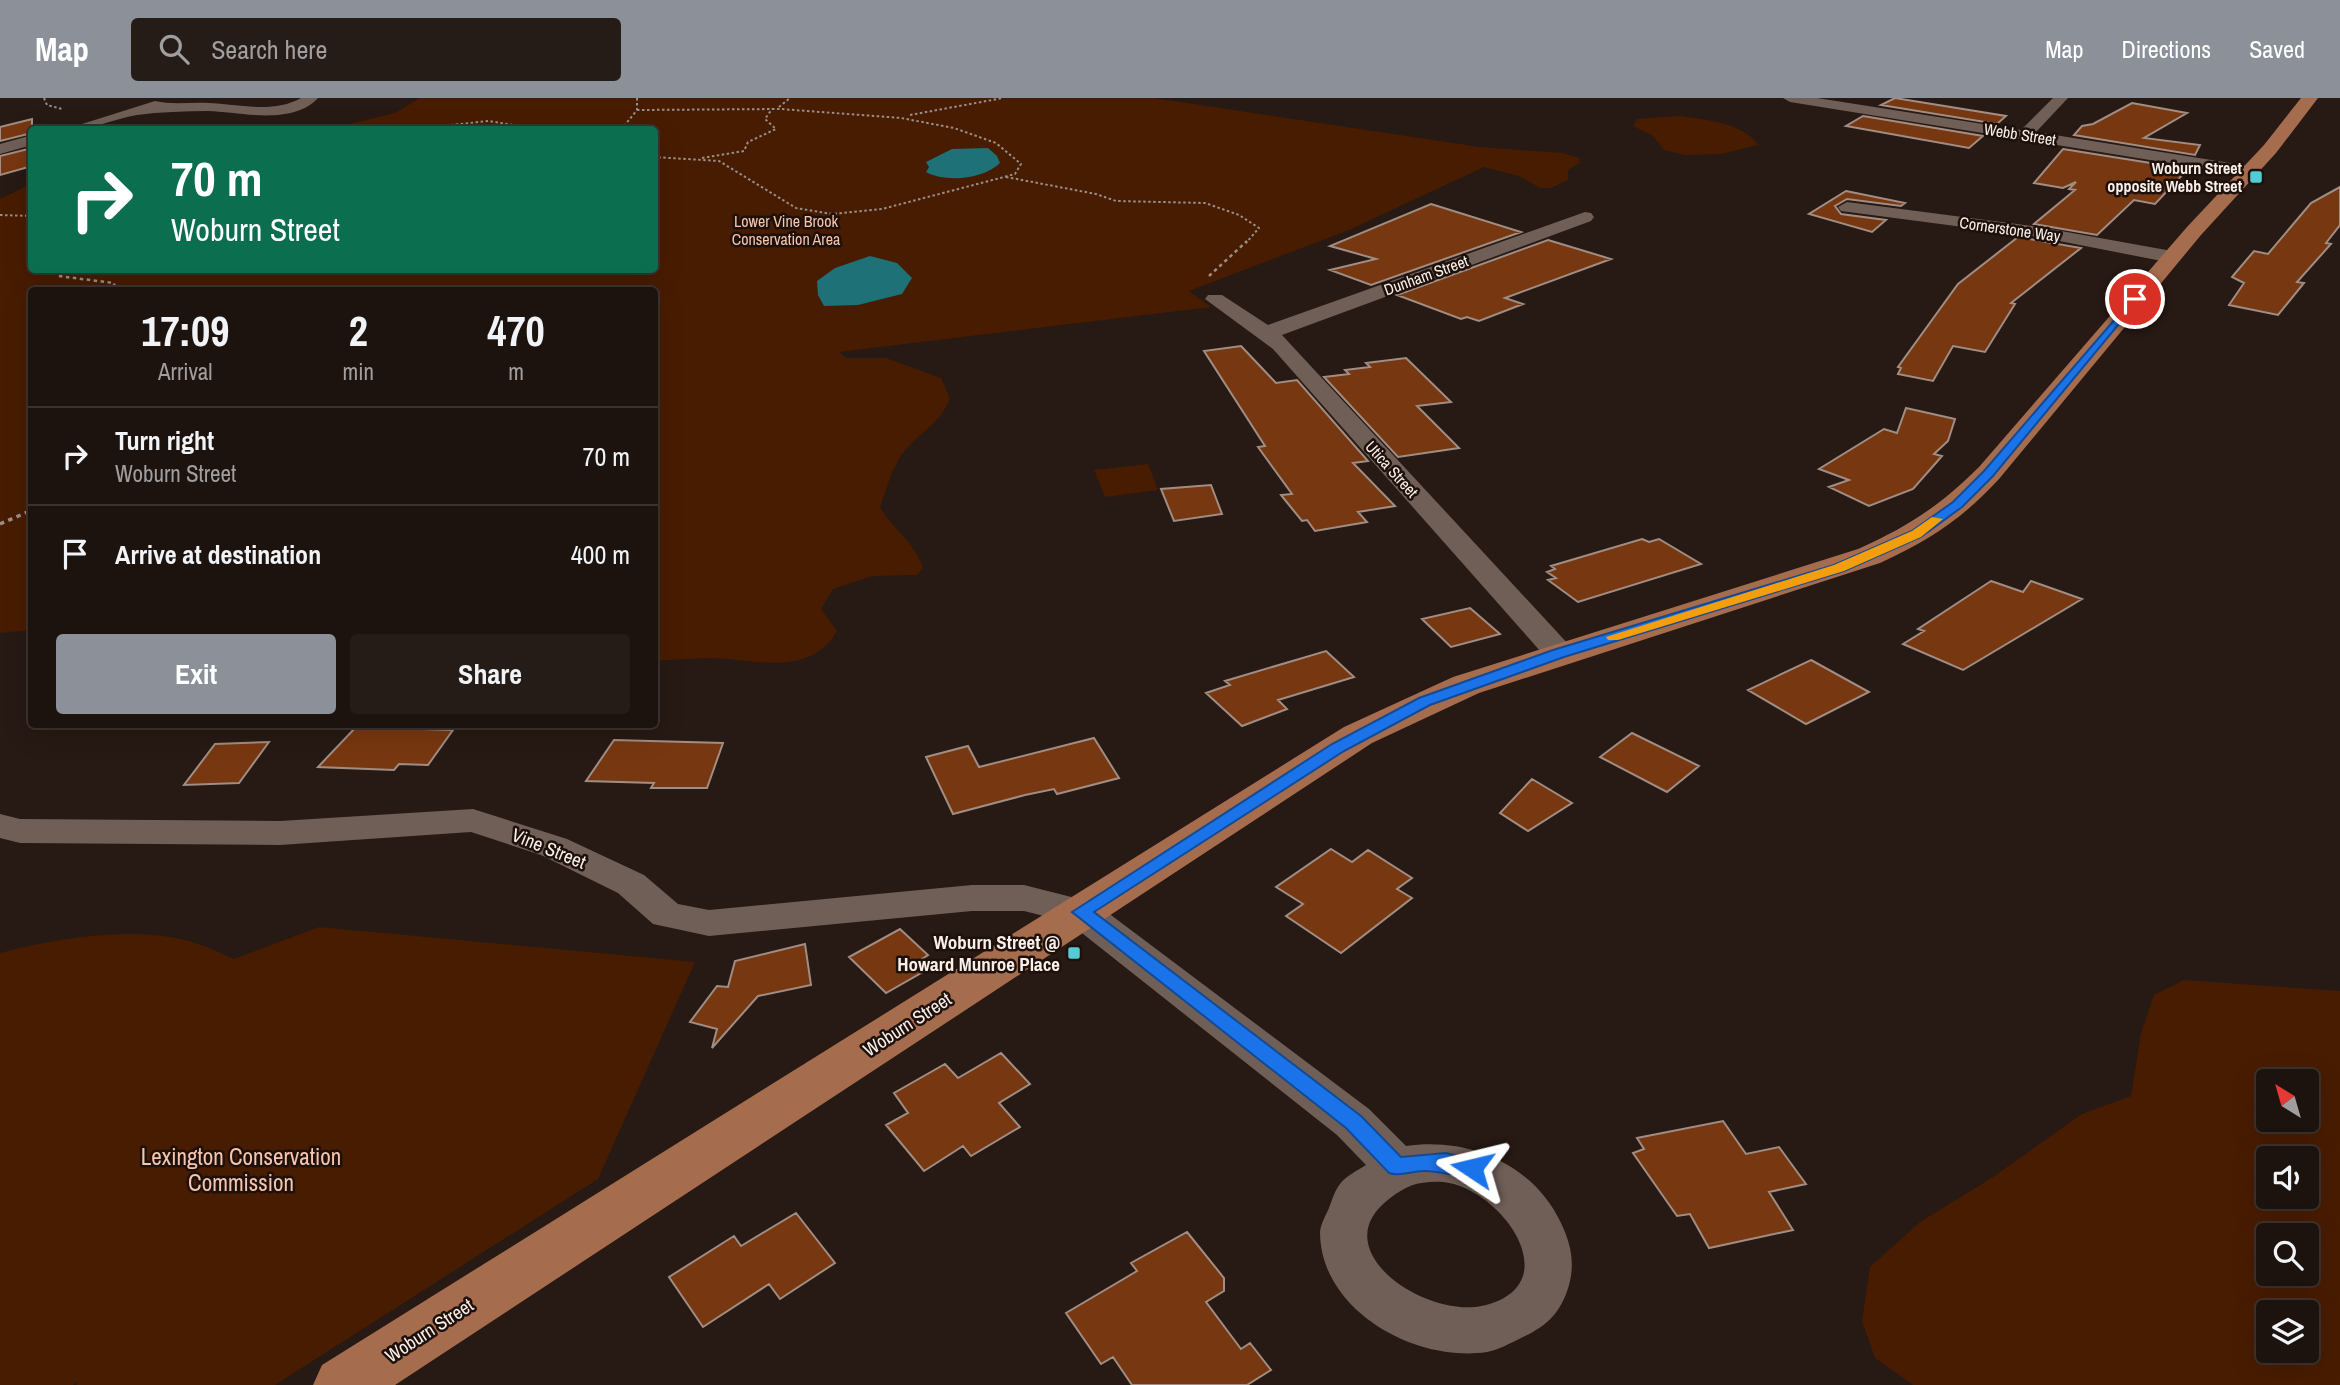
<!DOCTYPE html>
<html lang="en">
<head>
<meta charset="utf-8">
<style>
	:root { --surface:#1d130e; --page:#251c17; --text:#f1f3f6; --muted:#a09e9e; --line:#3b322e; --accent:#8c9099 }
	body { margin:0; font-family:"Archivo Narrow",sans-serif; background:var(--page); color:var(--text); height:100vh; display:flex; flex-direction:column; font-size:26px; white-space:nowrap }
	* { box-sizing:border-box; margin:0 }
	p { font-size:23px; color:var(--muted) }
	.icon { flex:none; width:38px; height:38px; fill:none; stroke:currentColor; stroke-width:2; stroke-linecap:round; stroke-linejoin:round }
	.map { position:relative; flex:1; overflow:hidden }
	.panel { position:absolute; left:28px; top:189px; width:630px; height:441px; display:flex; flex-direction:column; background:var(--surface); border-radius:7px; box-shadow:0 7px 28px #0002,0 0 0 2px var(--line) }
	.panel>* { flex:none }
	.banner { position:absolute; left:28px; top:28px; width:630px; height:147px; border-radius:7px; box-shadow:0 7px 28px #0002,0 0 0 2px var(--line); background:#0b6e4f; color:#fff; overflow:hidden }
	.needle { width:46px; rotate:323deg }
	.controls { position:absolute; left:2256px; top:971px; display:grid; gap:14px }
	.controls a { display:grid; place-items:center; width:63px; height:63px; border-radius:7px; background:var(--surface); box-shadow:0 7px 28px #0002,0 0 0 2px var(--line); font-size:35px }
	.pin { position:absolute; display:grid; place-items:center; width:60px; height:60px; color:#fff; margin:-30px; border:4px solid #fff; border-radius:50%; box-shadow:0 2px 7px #0007 }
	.me { position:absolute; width:77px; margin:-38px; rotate:280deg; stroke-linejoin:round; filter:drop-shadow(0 0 5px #0008) }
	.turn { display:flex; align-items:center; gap:24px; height:147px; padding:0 28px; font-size:32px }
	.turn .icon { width:91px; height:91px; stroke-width:2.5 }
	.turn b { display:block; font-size:49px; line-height:60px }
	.eta { display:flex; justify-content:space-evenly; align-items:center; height:119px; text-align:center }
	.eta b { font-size:42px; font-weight:800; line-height:49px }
	.button { display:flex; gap:14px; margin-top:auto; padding:14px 28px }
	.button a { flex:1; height:80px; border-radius:7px; background:var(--accent); color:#fff; font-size:28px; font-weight:800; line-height:80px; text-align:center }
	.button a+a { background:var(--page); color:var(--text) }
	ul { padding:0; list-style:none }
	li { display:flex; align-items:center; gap:21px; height:98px; padding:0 28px; border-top:2px solid var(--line) }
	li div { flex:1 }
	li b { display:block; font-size:26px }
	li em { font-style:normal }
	header { display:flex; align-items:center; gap:42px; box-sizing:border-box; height:98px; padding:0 35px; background:var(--accent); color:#fff }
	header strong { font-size:33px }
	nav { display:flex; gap:38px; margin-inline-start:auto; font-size:24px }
	.search { width:490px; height:63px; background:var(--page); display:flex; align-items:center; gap:18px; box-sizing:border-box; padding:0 24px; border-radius:7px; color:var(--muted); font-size:26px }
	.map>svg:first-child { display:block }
	.green { fill:#481c01; fill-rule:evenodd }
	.water { fill:#1d7177 }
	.building { fill:#773710; stroke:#a08d84; stroke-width:2 }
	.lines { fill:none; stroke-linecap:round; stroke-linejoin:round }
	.path-far2 { stroke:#9a8e89; stroke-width:2; stroke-dasharray:2.5 2.5; stroke-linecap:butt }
	.path-far1 { stroke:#9a8e89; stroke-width:2.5; stroke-dasharray:3.5 3.5; stroke-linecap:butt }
	.path { stroke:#9a8e89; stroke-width:3.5; stroke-dasharray:4.5 4.5; stroke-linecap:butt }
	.minor { fill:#705f57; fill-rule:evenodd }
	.primary { fill:#a66c4e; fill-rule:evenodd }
	.route { fill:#1a73e8; stroke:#114b97; stroke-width:2 }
	.slow { fill:#f59e0b }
	.poi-dot { fill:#52ccd5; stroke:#1e100a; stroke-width:2.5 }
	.labels { text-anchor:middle; stroke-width:5; stroke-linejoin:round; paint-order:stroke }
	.far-street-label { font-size:16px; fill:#faf0eb; stroke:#1e100a }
	.far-poi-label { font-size:16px; font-weight:bold; fill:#faf0eb; stroke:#1e100a; text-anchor:end }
	.far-park-label { font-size:16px; fill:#f5c5ae; stroke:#1e100a }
	.street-label { font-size:19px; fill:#faf0eb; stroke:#1e100a }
	.poi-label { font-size:19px; font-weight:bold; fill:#faf0eb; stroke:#1e100a; text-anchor:end }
	.near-park-label { font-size:23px; fill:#f5c5ae; stroke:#1e100a }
</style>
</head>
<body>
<header>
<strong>Map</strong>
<div class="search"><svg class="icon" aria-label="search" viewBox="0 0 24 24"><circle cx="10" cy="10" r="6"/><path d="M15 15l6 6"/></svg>Search here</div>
<nav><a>Map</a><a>Directions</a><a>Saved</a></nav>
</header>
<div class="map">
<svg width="2340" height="1287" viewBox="0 0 2340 1287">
	<rect width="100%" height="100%" fill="#271913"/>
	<path class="green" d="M420 0H1154L1480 49 1562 55 1579 60 1580 65 1568 72V82L1551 90H1540L1519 78 1484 69 1349 132 1189 193 1211 209 839 254 846 260H886L941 280 950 300C942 323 925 331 908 349 893 365 887 389 880 409 893 431 916 446 923 470L917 477 872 478 833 491 821 511 837 533C810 579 758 562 714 560 695 560 674 562 655 563L654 192H32L31 532 0 535V101L31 86 32 172H654V32L329 31 395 15Z
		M1679 18C1703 21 1745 25 1758 47L1721 56 1685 57 1664 52 1653 38 1633 28 1637 21Z
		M1148 366 1158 392 1105 399 1094 372Z
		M319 829 695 864 598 1081 275 1287H77L76 1284 73 1287H0V855C58 840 130 828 189 843 204 847 220 855 234 861Z
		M2184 882 2340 893V1287H1913L1875 1260 1862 1223 1870 1169 1920 1124 1990 1081 2082 1016 2131 998 2141 935 2154 897ZM2268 984H2306V1022H2268ZM2268 1060H2306V1099H2268ZM2268 1138H2306V1176H2268ZM2268 1214H2306V1253H2268Z"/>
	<path class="water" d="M988 50 997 58 1000 65C984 81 946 85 926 74L929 69 926 64 952 51Z
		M870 158 897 165 912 180 902 196 858 207 824 208 818 197 817 183 835 170Z"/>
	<path class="building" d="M1895 0 2006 18 1997 26 1881 7Z
		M2132 5 2187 15 2144 40 2200 47 2195 57 2074 37 2082 28 2093 26Z
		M1863 18 1983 38 1969 50 1846 28Z
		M32 21V35L0 43V29Z
		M32 50V68L0 77V58Z
		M2063 51 2188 71 2155 106 2134 102 2097 137 2034 126 2075 92 2069 91 2076 84 2063 90 2034 85Z
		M2340 89V127L2326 145 2331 146 2297 184 2304 185 2278 217 2229 207 2244 185 2232 179 2254 153 2268 156 2311 105Z
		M1846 93 1905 105 1901 108 1847 101 1835 108 1841 116 1886 122 1872 134 1809 116Z
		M1431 106 1521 134 1371 187 1330 172 1376 161 1330 148Z
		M2018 139 2081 150 2011 205 2015 206 1985 254 1953 248 1933 283 1898 276 1901 270 1898 269 1958 186Z
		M1548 142 1611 161 1505 200 1523 206 1479 223 1467 219 1461 221 1397 197Z
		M1241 248 1276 285 1297 282 1368 363 1353 365 1395 408 1358 414 1367 424 1315 433 1307 422 1302 423 1281 397 1292 396 1258 349 1265 348 1204 253Z
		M1406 260 1451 304 1417 308 1459 350 1398 359 1324 279 1349 276 1345 272 1370 269 1366 265Z
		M1906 310 1955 321 1948 343 1934 356 1942 358 1913 391 1869 408 1829 389 1849 382 1819 371 1884 331 1897 335Z
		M1211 387 1222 416 1174 423 1161 391Z
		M1642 441 1649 444 1659 441 1701 466 1578 504 1548 482 1556 480 1547 474 1555 471 1551 468Z
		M1991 483 2023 494 2031 483 2082 501 1963 572 1903 546 1924 533 1918 531Z
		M1470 510 1500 536 1451 549 1422 521Z
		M1326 553 1354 579 1278 602 1287 611 1242 628 1206 595 1230 587 1225 583Z
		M1811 562 1869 594 1806 626 1748 592Z
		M356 629 453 632 428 667 399 666 394 672 318 669Z
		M1632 635 1699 668 1667 694 1600 659Z
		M1094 640 1119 680 1057 696 1054 691 1025 697 953 716 926 659 968 648 979 669Z
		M614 642 723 645 707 690H651L654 685 586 683Z
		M269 644 239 685 184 687 215 646Z
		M1532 681 1572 705 1528 733 1500 715Z
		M1331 751 1352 764 1368 752 1412 780 1397 791 1412 800 1341 855 1286 818 1303 806 1276 789Z
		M900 831 928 857 919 863 928 871 886 895 849 859Z
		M805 846 811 887 758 898 712 950 717 931 690 924 717 888 728 889 735 863Z
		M1001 955 1030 986 999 1005 1020 1029 971 1058 963 1048 924 1073 886 1027 908 1015 894 995 945 966 958 980Z
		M1723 1023 1746 1056 1779 1049 1806 1086 1769 1094 1793 1132 1709 1150 1690 1116 1677 1118 1633 1055 1644 1051 1637 1040Z
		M796 1115 835 1165 780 1201 769 1186 703 1229 669 1179 734 1138 741 1148Z
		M1187 1134 1224 1180V1193L1206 1204 1241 1251 1250 1245 1271 1272 1247 1287H1132L1113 1259 1101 1266 1066 1215 1137 1173 1131 1165Z"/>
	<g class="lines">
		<path class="path-far2" d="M44 0 47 7 62 11
			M779 9 790 0
			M637 12 781 11 901 20 954 30 996 45 1021 66 1015 76 1004 79 882 111 832 116 796 110 719 63 654 59
			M910 17 1003 0
			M401 32 489 23 542 32
			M621 32 637 12V0
			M702 60 744 53 748 44 776 31 765 21 772 11
			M1006 79 1096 96 1116 103 1205 105 1239 117 1259 130 1246 145
			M0 117 32 118"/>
		<path class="path-far1" d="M59 172 58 178 114 185 115 192
			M1209 178 1247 143"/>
		<path class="path" d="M0 426 32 412"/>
		<path class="minor" d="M301 0H318C292 28 241 14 208 13 185 13 160 14 137 17 110 22 91 32 63 32L155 3C172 7 190 4 209 5 238 6 273 16 301 0Z
			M1783 0H1817L2021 32 2053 0H2068L2036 34 2249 68 2257 73 2249 78 1790 4Z
			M32 37V47L0 56V46Z
			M1847 104 2039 129 2172 153 2181 159 2172 165 2039 139 1841 113 1838 109Z
			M1585 114 1591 115 1594 119 1591 123 1282 237 1570 548 1574 555 1570 562 1559 564 1548 562 1273 251 1205 201 1208 197H1222L1268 227Z
			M473 711 567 741 644 777 678 806 709 812 972 787H1024L1095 805 1369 1011 1406 1048C1469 1039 1533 1066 1561 1125 1571 1146 1575 1165 1569 1187 1561 1215 1547 1228 1521 1240 1511 1245 1498 1252 1487 1254 1416 1265 1321 1213 1320 1135 1320 1127 1326 1117 1329 1110 1332 1102 1335 1092 1340 1086 1346 1078 1358 1072 1366 1067L1337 1037 1068 824 1024 813H972L709 838 653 826 618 795 541 757 471 734 280 747 20 745 0 740V716L20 721 280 723ZM1443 1084C1501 1090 1569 1185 1486 1207 1429 1223 1321 1153 1389 1101 1407 1087 1419 1083 1443 1084Z"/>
		<path class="primary" d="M2301 0H2318L2276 55 2201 137 1999 381C1962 421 1930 442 1880 465L1479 595 1372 645 395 1287H313L322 1267 1344 629 1453 579 1858 451C1907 429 1940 408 1979 369L2187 129 2264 47Z"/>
	</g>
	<path class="route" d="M2135 198 2138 203 1993 378 1962 409 1921 439 1844 473 1564 559 1430 607 1344 653 1094 814 1361 1018 1401 1059 1446 1055 1480 1064 1483 1070 1480 1077C1463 1082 1441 1072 1423 1073 1411 1073 1401 1079 1389 1075L1346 1030 1072 814 1332 646 1419 600 1553 552 1834 467 1912 433 1953 404 1984 373Z"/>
	<path class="slow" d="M1932 419 1943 421 1921 439 1844 473 1618 542H1608L1606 539 1834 467 1912 433Z"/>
	<g class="poi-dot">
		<rect x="2249" y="72" width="14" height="14" rx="3.5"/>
		<rect x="1067" y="848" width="14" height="14" rx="3.5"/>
	</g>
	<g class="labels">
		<g class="far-street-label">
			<text transform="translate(2020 36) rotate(9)" y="6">Webb Street</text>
			<text transform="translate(2010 131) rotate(8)" y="6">Cornerstone Way</text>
			<text transform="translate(1426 177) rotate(-20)" y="6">Dunham Street</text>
			<text transform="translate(1392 371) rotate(48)" y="6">Utica Street</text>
		</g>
		<g class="far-poi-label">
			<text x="2242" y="76">Woburn Street<tspan x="2242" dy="18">opposite Webb Street</tspan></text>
		</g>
		<g class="far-park-label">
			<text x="786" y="129">Lower Vine Brook<tspan x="786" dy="18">Conservation Area</tspan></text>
		</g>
		<g class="street-label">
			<text transform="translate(549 750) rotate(22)" y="7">Vine Street</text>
			<text transform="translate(907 926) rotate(-33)" y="7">Woburn Street</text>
			<text transform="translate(429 1232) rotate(-33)" y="7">Woburn Street</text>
		</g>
		<g class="poi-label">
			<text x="1060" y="851">Woburn Street @<tspan x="1060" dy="22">Howard Munroe Place</tspan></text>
		</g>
		<g class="near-park-label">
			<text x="241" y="1067">Lexington Conservation<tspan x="241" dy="26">Commission</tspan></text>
		</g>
	</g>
</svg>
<div class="controls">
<a><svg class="needle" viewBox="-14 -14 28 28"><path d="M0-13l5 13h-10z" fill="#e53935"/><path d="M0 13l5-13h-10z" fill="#a09e9e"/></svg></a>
<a><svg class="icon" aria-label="sound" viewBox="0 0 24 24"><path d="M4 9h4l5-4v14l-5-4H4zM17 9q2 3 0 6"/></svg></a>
<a><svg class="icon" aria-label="search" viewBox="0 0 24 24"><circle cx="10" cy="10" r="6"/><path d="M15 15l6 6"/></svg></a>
<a><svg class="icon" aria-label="layers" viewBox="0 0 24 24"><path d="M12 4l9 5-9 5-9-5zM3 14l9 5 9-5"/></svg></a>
</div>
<div class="pin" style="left:2135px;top:201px;background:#d93025"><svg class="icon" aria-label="arrive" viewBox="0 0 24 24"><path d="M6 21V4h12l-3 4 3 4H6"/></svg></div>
<svg class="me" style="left:1472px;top:1070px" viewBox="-20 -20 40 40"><path d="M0-17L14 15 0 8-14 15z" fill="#1a73e8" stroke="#fff" stroke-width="4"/></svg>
<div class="banner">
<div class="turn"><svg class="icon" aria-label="right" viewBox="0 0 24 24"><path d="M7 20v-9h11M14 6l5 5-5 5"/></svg><div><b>70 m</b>Woburn Street</div></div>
</div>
<section class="panel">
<div class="eta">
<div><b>17:09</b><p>Arrival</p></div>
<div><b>2</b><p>min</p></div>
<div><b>470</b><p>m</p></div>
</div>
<ul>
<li><svg class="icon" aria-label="right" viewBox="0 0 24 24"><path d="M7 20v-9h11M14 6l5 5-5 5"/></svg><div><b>Turn right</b><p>Woburn Street</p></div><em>70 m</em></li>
<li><svg class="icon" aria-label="arrive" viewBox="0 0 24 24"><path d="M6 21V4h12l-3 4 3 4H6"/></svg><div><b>Arrive at destination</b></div><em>400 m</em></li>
</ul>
<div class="button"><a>Exit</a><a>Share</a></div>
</section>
</div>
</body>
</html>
